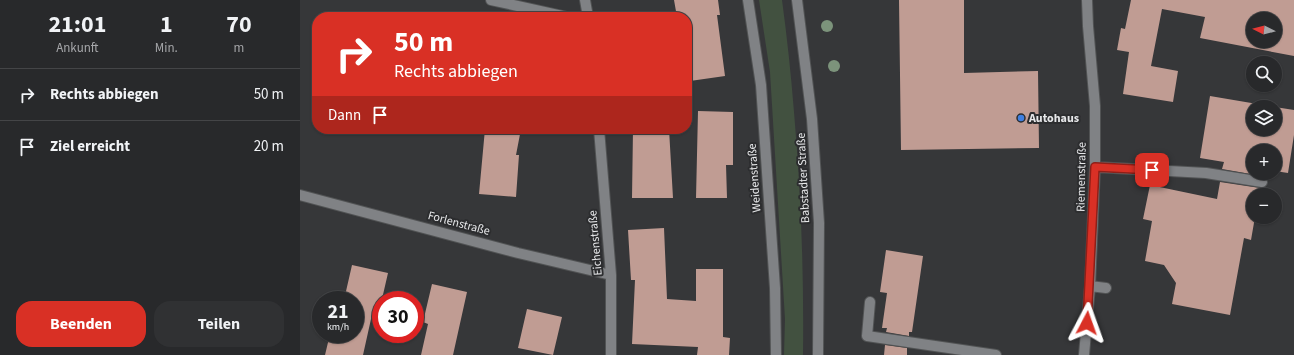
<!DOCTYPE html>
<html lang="de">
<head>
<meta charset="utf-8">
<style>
	:root { --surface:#28292b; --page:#303133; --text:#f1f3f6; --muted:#a5a6a9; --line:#444547; --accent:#d93025 }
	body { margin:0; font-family:"Source Sans 3",sans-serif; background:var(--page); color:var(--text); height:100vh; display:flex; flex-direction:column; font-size:15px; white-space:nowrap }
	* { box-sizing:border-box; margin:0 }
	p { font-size:13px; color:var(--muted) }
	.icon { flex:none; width:22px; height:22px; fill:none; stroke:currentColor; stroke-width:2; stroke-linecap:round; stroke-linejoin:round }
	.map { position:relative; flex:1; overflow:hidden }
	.details { display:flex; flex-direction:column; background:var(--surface); width:300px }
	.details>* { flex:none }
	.hud { position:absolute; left:12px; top:12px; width:380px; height:122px; border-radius:16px; box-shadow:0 1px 3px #0004,0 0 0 1px var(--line); background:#d93025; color:#fff; overflow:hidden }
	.needle { width:26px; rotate:276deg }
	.tools { position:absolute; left:946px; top:12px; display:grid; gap:8px }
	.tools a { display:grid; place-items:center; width:36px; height:36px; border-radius:50%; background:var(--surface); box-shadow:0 1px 3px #0004,0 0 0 1px var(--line); font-size:20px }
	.speed { position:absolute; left:12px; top:291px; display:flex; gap:8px; font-size:20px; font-weight:700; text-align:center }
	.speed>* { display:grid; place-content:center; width:52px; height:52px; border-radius:50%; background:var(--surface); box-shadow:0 1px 3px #0004,0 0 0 1px var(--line); line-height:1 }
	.speed small { font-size:10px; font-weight:400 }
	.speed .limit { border:6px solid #d22; background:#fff; color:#111 }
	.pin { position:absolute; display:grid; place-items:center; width:34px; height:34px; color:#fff; margin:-17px; border-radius:8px; box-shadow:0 2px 6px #0006 }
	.me { position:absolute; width:44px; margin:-22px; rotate:4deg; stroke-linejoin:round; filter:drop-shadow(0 0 3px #0008) }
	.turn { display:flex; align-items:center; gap:14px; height:84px; padding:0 16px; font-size:18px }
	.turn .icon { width:52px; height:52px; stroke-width:2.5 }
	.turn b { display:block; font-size:28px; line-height:34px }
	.then { display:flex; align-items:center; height:38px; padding:0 16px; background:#0003; gap:8px; font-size:15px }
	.eta { display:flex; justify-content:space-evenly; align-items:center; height:68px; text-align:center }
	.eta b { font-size:24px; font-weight:700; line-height:28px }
	.button { display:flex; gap:8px; margin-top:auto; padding:8px 16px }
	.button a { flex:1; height:46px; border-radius:16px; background:var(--accent); color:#fff; font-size:16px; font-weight:700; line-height:46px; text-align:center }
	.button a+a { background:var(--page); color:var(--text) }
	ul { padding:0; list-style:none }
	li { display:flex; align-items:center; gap:12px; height:52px; padding:0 16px; border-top:1px solid var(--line) }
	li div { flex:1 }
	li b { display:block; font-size:15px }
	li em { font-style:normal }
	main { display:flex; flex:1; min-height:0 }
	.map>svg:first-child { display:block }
	.green { fill:#425140 }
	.building { fill:#c09c93; fill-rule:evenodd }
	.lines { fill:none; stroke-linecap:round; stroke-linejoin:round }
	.minor-casing { stroke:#515354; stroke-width:12 }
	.minor { stroke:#808285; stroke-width:10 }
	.tree { fill:#7c937b }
	.route-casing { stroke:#8d1f18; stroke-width:10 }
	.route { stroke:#d93025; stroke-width:7 }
	.shop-dot { fill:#3f7fe0; stroke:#2c2d2f; stroke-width:1.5 }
	.labels { text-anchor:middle; stroke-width:4; stroke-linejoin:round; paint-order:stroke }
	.poi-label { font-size:12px; font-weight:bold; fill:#e6e7e9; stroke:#2c2d2f; text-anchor:start }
	.street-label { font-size:12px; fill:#e6e7e9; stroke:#2c2d2f }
</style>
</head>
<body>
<main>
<section class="details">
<div class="eta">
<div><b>21:01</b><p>Ankunft</p></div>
<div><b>1</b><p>Min.</p></div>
<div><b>70</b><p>m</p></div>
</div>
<ul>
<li><svg class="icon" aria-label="right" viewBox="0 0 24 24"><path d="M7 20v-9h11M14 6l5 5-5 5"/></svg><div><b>Rechts abbiegen</b></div><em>50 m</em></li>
<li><svg class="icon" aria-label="arrive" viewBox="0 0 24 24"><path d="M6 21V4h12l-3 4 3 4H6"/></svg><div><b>Ziel erreicht</b></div><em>20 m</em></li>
</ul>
<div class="button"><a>Beenden</a><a>Teilen</a></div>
</section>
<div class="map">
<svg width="994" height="355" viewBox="0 0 994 355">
	<rect width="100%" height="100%" fill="#363739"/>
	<path class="green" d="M459 0H482C487 37 491 74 494 112 501 193 504 274 503 355H484L485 319 470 72Z"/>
	<path class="building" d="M374 0H418L420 15H417L425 76 390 81 387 61V17H377Z
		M599 0H664V73L738 71 739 148 601 150Z
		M831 0H994V56L900 38 905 17 862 9 851 66 878 71 873 102 823 94 829 52 817 50 821 28 825 29ZM953 19H975V41H953Z
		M910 96 975 107H953V129H975V107L994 110V135L988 173 975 171V151H953V173H963L962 176 922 169 924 162 900 158Z
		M398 111 433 112V165H426L427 198H396Z
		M185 129H221L216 155H219L216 197 179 194Z
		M333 129H369L373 198H332Z
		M920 182 960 188 959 195H953V217H955L951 240 944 238 930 315 872 304 876 283 864 265 845 261 852 221 843 219 850 185 917 199Z
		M364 228 367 299 396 301V269H423V337L430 338 429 355H397L398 347 332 344 335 280H331L328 230Z
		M586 250 623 256 612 332H609V336L586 332 587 328H582L587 293 580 292Z
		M52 265 88 273 79 312 73 310 63 355H25L30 334H55V300H44Z
		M132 284 167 292 153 355H121L128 324 123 322Z
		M227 309 262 317 253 355 218 348Z
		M585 345 607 348V355H584Z"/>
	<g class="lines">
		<g class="minor-casing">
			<path id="minor" d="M191 0 267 17
				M285 0 288 17
				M448 0 461 85 475 288 476 355
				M497 0 512 119 519 223 518 355
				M299 129 311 275V355
				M795 167 906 173 962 182
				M0 195 218 253 311 275
				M790 286 806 288
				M570 302 567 336 696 355
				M784 355 790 286 795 167V106L788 26 787 0"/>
		</g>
		<use href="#minor" class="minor"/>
	</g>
	<g class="tree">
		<circle cx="527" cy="26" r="6"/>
		<circle cx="534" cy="66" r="6"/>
	</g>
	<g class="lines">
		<g class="route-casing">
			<path id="route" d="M787 323 795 167 852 170"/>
		</g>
		<use href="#route" class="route"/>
	</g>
	<circle class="shop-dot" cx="721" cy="118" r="4"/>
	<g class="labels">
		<g class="poi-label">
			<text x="729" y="122">Autohaus</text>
		</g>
		<g class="street-label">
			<text transform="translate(781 177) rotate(-89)" y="4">Riemenstraße</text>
			<text transform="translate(454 178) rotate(-94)" y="4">Weidenstraße</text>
			<text transform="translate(503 178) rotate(-93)" y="4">Babstadter Straße</text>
			<text transform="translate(159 223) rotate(15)" y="4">Forlenstraße</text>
			<text transform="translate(295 243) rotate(-95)" y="4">Eichenstraße</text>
		</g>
	</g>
</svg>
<div class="tools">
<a><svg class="needle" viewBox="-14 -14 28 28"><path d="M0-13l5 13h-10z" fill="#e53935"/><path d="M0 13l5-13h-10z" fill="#a5a6a9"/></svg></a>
<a><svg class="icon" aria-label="search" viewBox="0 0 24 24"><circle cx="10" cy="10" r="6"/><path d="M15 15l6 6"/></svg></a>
<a><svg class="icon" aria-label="layers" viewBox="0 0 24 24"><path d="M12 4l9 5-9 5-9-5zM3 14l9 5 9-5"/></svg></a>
<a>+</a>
<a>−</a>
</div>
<div class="speed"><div>21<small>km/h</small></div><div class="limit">30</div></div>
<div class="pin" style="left:852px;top:170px;background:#d93025"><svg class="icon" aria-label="arrive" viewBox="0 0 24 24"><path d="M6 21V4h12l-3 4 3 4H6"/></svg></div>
<svg class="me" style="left:787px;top:323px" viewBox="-20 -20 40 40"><path d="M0-17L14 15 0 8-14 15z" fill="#d93025" stroke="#fff" stroke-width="4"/></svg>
<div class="hud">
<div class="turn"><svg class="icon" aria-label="right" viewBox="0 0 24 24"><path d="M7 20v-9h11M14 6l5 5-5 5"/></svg><div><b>50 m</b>Rechts abbiegen</div></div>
<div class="then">Dann<svg class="icon" aria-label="arrive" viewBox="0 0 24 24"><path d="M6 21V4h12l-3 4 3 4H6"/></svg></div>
</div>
</div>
</main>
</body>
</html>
